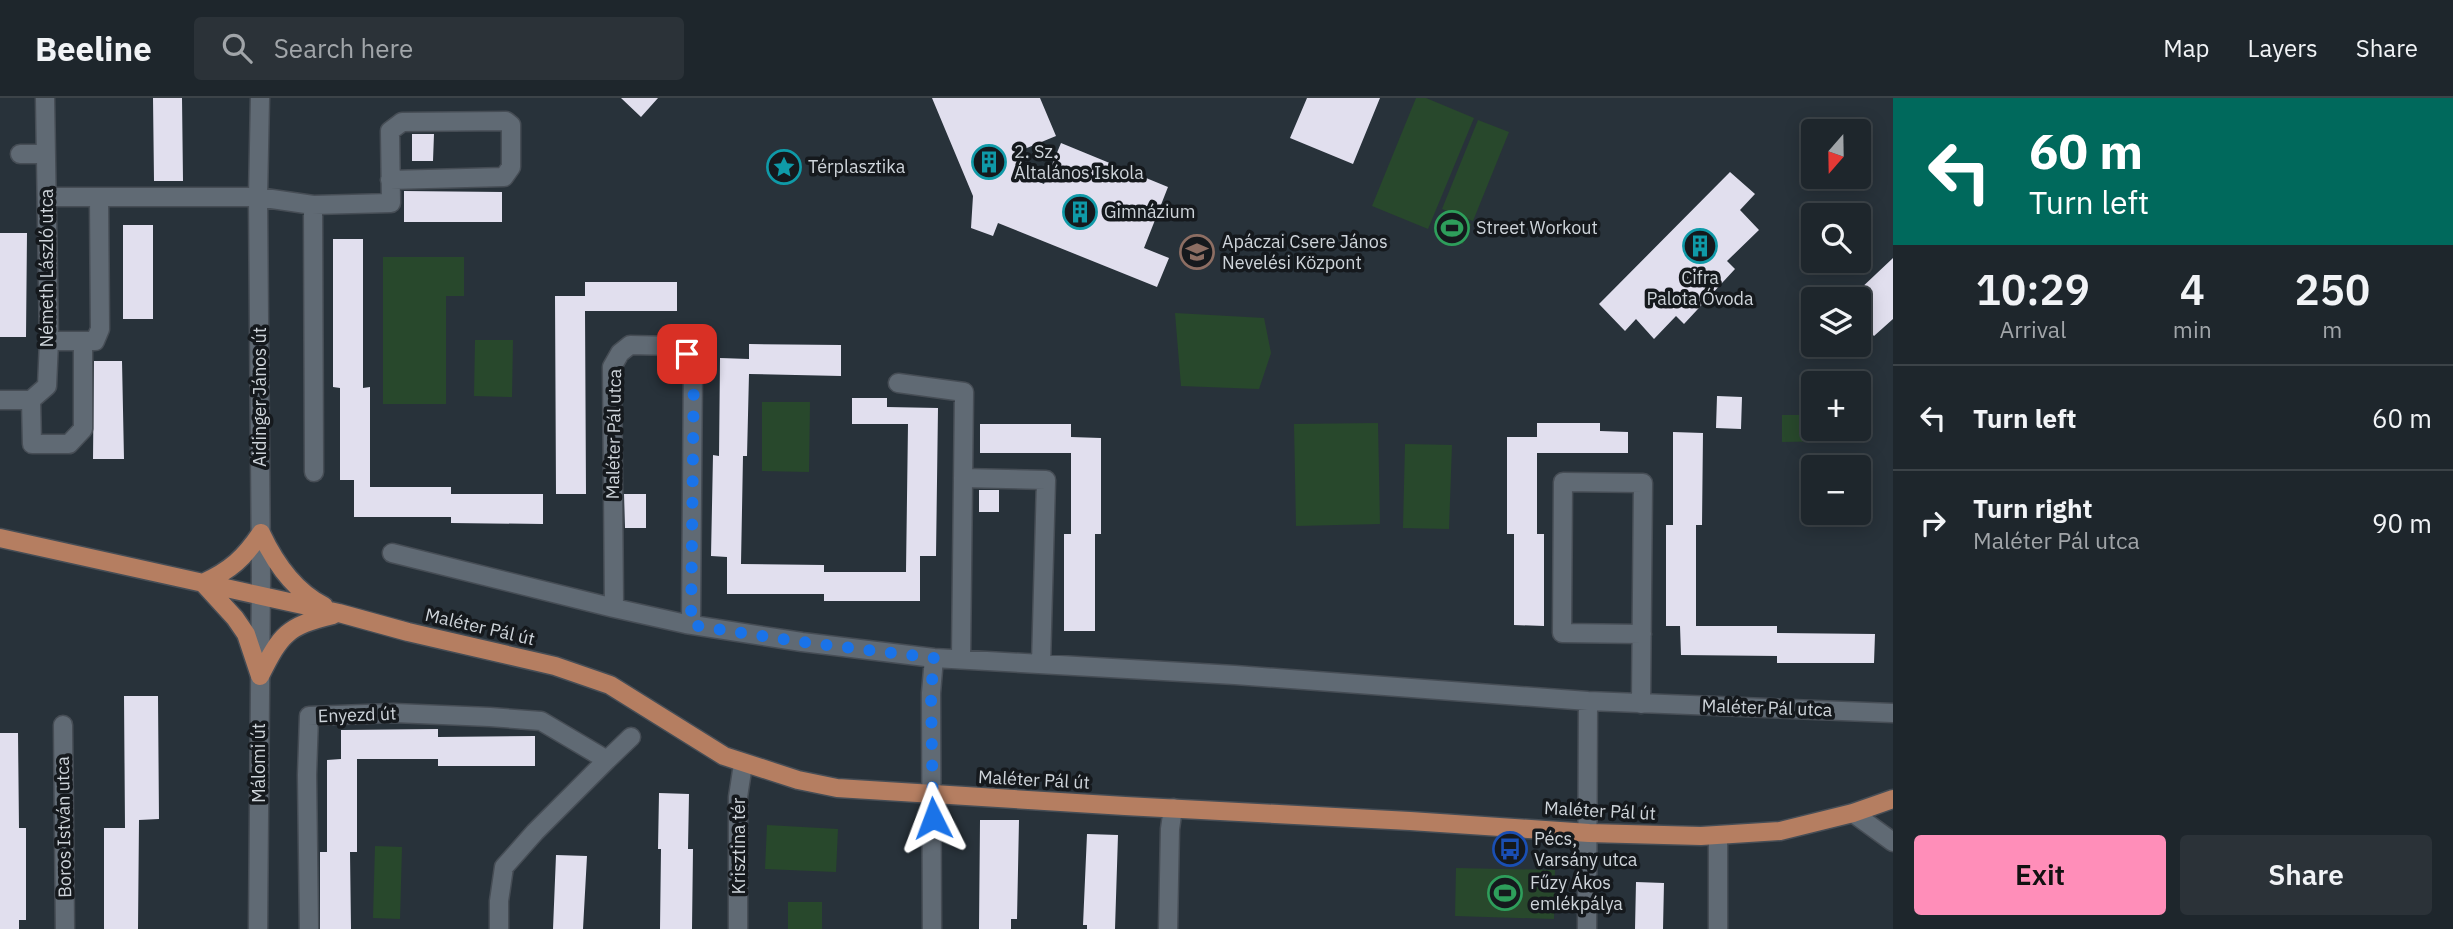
<!DOCTYPE html>
<html lang="en">
<head>
<meta charset="utf-8">
<style>
	:root { --surface:#1e262c; --page:#2b3238; --text:#f1f3f6; --muted:#a1a5a9; --line:#3c4348; --accent:#ff8eb9 }
	body { margin:0; font-family:"IBM Plex Sans",sans-serif; background:var(--page); color:var(--text); height:100vh; display:flex; flex-direction:column; font-size:26px; white-space:nowrap }
	* { box-sizing:border-box; margin:0 }
	p { font-size:23px; color:var(--muted) }
	.icon { flex:none; width:38px; height:38px; fill:none; stroke:currentColor; stroke-width:2; stroke-linecap:round; stroke-linejoin:round }
	.map { position:relative; flex:1; overflow:hidden }
	.panel { display:flex; flex-direction:column; background:var(--surface); width:560px }
	.panel>* { flex:none }
	.banner { background:#00695c; color:#fff; overflow:hidden }
	.needle { width:46px; rotate:200deg }
	.controls { position:absolute; left:1801px; top:21px; display:grid; gap:14px }
	.controls a { display:grid; place-items:center; width:70px; height:70px; border-radius:7px; background:var(--surface); box-shadow:0 4px 18px #0003,0 0 0 2px var(--line); font-size:35px }
	.pin { position:absolute; display:grid; place-items:center; width:60px; height:60px; color:#fff; margin:-30px; border-radius:14px; box-shadow:0 4px 10px #0006 }
	.me { position:absolute; width:77px; margin:-38px; rotate:357deg; stroke-linejoin:round; filter:drop-shadow(0 0 5px #0008) }
	.turn { display:flex; align-items:center; gap:24px; height:147px; padding:0 21px; font-size:32px }
	.turn .icon { width:91px; height:91px; stroke-width:2.5 }
	.turn b { display:block; font-size:49px; line-height:60px }
	.eta { display:flex; justify-content:space-evenly; align-items:center; height:119px; text-align:center }
	.eta b { font-size:42px; font-weight:600; line-height:49px }
	.primary-button { display:flex; gap:14px; margin-top:auto; padding:14px 21px }
	.primary-button a { flex:1; height:80px; border-radius:7px; background:var(--accent); color:#111; font-size:28px; font-weight:600; line-height:80px; text-align:center }
	.primary-button a+a { background:var(--page); color:var(--text) }
	ul { padding:0; list-style:none }
	li { display:flex; align-items:center; gap:21px; height:105px; padding:0 21px; border-top:2px solid var(--line) }
	li div { flex:1 }
	li b { display:block; font-size:26px }
	li em { font-style:normal }
	header { display:flex; align-items:center; gap:42px; box-sizing:border-box; height:98px; padding:0 35px; background:var(--surface); border-bottom:2px solid var(--line) }
	header strong { font-size:33px }
	nav { display:flex; gap:38px; margin-inline-start:auto; font-size:24px }
	.search { width:490px; height:63px; background:var(--page); display:flex; align-items:center; gap:18px; box-sizing:border-box; padding:0 24px; border-radius:7px; color:var(--muted); font-size:26px }
	main { display:flex; flex:1; min-height:0 }
	.map>svg:first-child { display:block }
	.green { fill:#28482c }
	.building { fill:#e1dfee }
	.lines { fill:none; stroke-linecap:round; stroke-linejoin:round }
	.minor-casing { stroke:#464d55; stroke-width:21 }
	.major-casing { stroke:#464d55; stroke-width:21 }
	.minor { stroke:#606a74; stroke-width:18 }
	.major { stroke:#b57e61; stroke-width:18 }
	.route { stroke:#1a73e8; stroke-width:12; stroke-dasharray:0 21.6 }
	.labels { text-anchor:middle; stroke-width:7; stroke-linejoin:round; paint-order:stroke }
	.poi-label { font-size:18px; fill:#ced4da; stroke:#15191d; text-anchor:start }
	.street-label { font-size:18px; fill:#ced4da; stroke:#15191d }
</style>
</head>
<body>
<header>
<strong>Beeline</strong>
<div class="search"><svg class="icon" aria-label="search" viewBox="0 0 24 24"><circle cx="10" cy="10" r="6"/><path d="M15 15l6 6"/></svg>Search here</div>
<nav><a>Map</a><a>Layers</a><a>Share</a></nav>
</header>
<main>
<div class="map">
<svg width="1893" height="831" viewBox="0 0 1893 831">
	<rect width="100%" height="100%" fill="#28323a"/>
	<path class="green" d="M1416 0H1426L1474 20 1428 131 1372 108Z
		M1478 22 1509 34 1473 123 1442 111Z
		M1442 115 1471 126 1463 146 1434 134Z
		M383 159H464V198H446V306H383Z
		M1175 215 1264 220 1271 255 1259 291 1181 288Z
		M475 242H513L512 299 474 298Z
		M762 304H810L809 374 762 373Z
		M1782 317H1813V331H1833L1834 343 1782 344Z
		M1378 325 1380 426 1296 428 1294 326Z
		M1405 346 1452 347 1449 431 1403 430Z
		M767 727 838 731 836 774 765 771Z
		M375 748 402 749 400 821 373 820Z
		M1456 770 1555 772 1554 821 1455 818Z
		M788 804H822V831H788Z"/>
	<path class="building" d="M153 0H182L183 83H154Z
		M621 0H658L641 19Z
		M932 0H1040L1056 38 1015 55 1025 78 1044 86 1061 45 1168 89 1144 150 1169 160 1157 189 998 125 993 138 971 130 973 98Z
		M1307 0H1380L1353 66 1290 40Z
		M412 36H434L433 63H412Z
		M1730 74 1755 96 1740 112 1759 132 1727 163 1735 171 1684 226 1676 218 1654 241 1636 221 1625 233 1599 206Z
		M404 93 502 94V124H404Z
		M123 127H153V221H123Z
		M0 135H27L26 239H0Z
		M333 141H363V290L370 289V389H451V396H543V426L451 425V419H354V382H340V290L333 289Z
		M1893 160V221L1874 238 1858 222V193Z
		M585 184H677V213H585L586 396H556L555 198H585Z
		M749 246 841 247V278L749 276 747 358H743L741 466 824 467V474H906L908 326H852V300H887V309L938 310 936 458H920V503H824V496H727V459L711 458 713 357 719 358 720 260 749 261Z
		M94 263H122L124 361H93Z
		M1717 298 1742 299 1741 331 1716 330Z
		M1537 325H1600V333L1628 334V355H1537V436H1544V528L1514 527V436H1507V339H1537Z
		M980 326H1071V339L1101 340V436H1095V533H1064V436H1071V355H980Z
		M1673 334 1703 335 1702 427H1696V528H1777V535L1875 536 1874 565H1777V558L1681 557 1680 528H1666V427H1673Z
		M979 392H999V414H979Z
		M624 396H646V430H625Z
		M124 598H158L159 721 139 722 138 831H104V730H125Z
		M438 631V639L535 638V668H438V661H357V754H350L351 831H320V754H327V662L341 661V632Z
		M0 635H18L19 730H26V822H19V831H0Z
		M659 695 689 696 688 751H693L692 831H660L661 751H658Z
		M980 722H1019L1017 821H1011V831H979Z
		M1087 736 1118 737 1115 831H1087V827H1083Z
		M556 757 587 758 583 831H553Z
		M1636 784 1664 785 1663 831H1635Z"/>
	<g class="lines">
		<g class="minor-casing">
			<path id="minor" d="M20 56H46
				M47 99H258L313 107 391 105 390 33 402 24 506 23 511 27V69L504 79 390 82
				M313 107 314 374
				M49 243H95L100 231 99 99
				M898 285 964 294 961 561
				M0 302H31L47 288 49 243 45 0
				M31 302 32 346H69L83 331V243
				M963 380 1046 382 1041 566
				M392 455 614 510 686 526 802 544 934 560 1235 577 1588 603 1893 615
				M614 510 612 269 620 255 630 247 674 248 687 256 693 265 691 527
				M1641 606 1643 385 1563 384 1562 535 1642 536
				M63 627 65 831
				M607 662 631 639
				M1853 715 1893 744
				M258 831 261 479 258 99 260 0
				M309 831 307 677 309 618 394 615 490 619 541 623 607 662 535 734 504 769 499 803V831
				M738 831V699L743 666
				M932 831 931 595 934 560
				M1168 831 1170 731 1173 710
				M1587 831 1588 603
				M1718 831V738"/>
		</g>
		<g class="major-casing">
			<path id="major" d="M261 435C275 465 294 493 324 508
				M0 440 339 515 408 534 555 568 610 587 724 658 798 682 837 690 1125 708 1410 723 1589 735 1701 738 1780 733 1853 715 1893 701
				M203 485 235 520 246 536 260 578
				M203 485C231 472 244 460 261 435
				M260 578C281 536 287 528 333 517"/>
		</g>
		<use href="#minor" class="minor"/>
		<use href="#major" class="major"/>
	</g>
	<g class="lines">
		<path class="route" d="M687 256 694 265 691 527 802 544 934 560 931 595 933 720"/>
	</g>
	<defs>
		<g id="building-ring" transform="scale(1.75)"><circle r="9.5" fill="#15191d" stroke="#0f9aa8" stroke-width="1.5"/><path d="M-4-6H4V6H1V3H-1V6H-4ZM-2.5-4.3h1.7v1.8h-1.7ZM.8-4.3h1.7v1.8H.8ZM-2.5-1h1.7V.8h-1.7ZM.8-1h1.7V.8H.8Z" fill="#0f9aa8"/></g>
		<g id="sight-ring" transform="scale(1.75)"><circle r="9.5" fill="#15191d" stroke="#0f9aa8" stroke-width="1.5"/><path d="M0-6L1.8-2.2L6-1.7L2.9 1.2L3.7 5.4L0 3.3L-3.7 5.4L-2.9 1.2L-6-1.7L-1.8-2.2Z" fill="#0f9aa8"/></g>
		<g id="stadium-ring" transform="scale(1.75)"><circle r="9.5" fill="#15191d" stroke="#2e9e5b" stroke-width="1.5"/><path d="M0-5a6.5 5 0 1 0 0 10a6.5 5 0 1 0 0-10ZM-3.5-1.8h7v3.6h-7Z" fill="#2e9e5b"/></g>
		<g id="school-ring" transform="scale(1.75)"><circle r="9.5" fill="#15191d" stroke="#8d6e63" stroke-width="1.5"/><path d="M0-5L7-2L0 1L-7-2ZM-4 1L0 2.5L4 1V4Q0 6-4 4Z" fill="#8d6e63"/></g>
		<g id="bus-ring" transform="scale(1.75)"><circle r="9.5" fill="#15191d" stroke="#1a4fb4" stroke-width="1.5"/><path d="M-5-6H5V4H4V6H2V4H-2V6H-4V4H-5ZM-3.5-4V0h7V-4ZM-3.5 1.2v1.5H-2V1.2ZM2 1.2v1.5H3.5V1.2Z" fill="#1a4fb4"/></g>
	</defs>
	<g fill-rule="evenodd">
		<use href="#building-ring" x="989" y="64"/>
		<use href="#sight-ring" x="784" y="69"/>
		<use href="#building-ring" x="1080" y="114"/>
		<use href="#stadium-ring" x="1452" y="130"/>
		<use href="#building-ring" x="1700" y="148"/>
		<use href="#school-ring" x="1197" y="154"/>
		<use href="#bus-ring" x="1510" y="751"/>
		<use href="#stadium-ring" x="1505" y="795"/>
	</g>
	<g class="labels">
		<g class="poi-label">
			<text x="1014" y="60">2. Sz.<tspan x="1014" dy="21">Általános Iskola</tspan></text>
			<text x="808" y="75">Térplasztika</text>
			<text x="1104" y="120">Gimnázium</text>
			<text x="1476" y="136">Street Workout</text>
			<text x="1222" y="150">Apáczai Csere János<tspan x="1222" dy="21">Nevelési Központ</tspan></text>
			<text x="1700" y="186" text-anchor="middle">Cifra<tspan x="1700" dy="21">Palota Óvoda</tspan></text>
			<text x="1534" y="747">Pécs,<tspan x="1534" dy="21">Varsány utca</tspan></text>
			<text x="1530" y="791">Fűzy Ákos<tspan x="1530" dy="21">emlékpálya</tspan></text>
		</g>
		<g class="street-label">
			<text transform="translate(47 170) rotate(-90)" y="6">Németh László utca</text>
			<text transform="translate(260 299) rotate(-90)" y="6">Aidinger János út</text>
			<text transform="translate(614 336) rotate(-89)" y="6">Maléter Pál utca</text>
			<text transform="translate(480 529) rotate(13)" y="6">Maléter Pál út</text>
			<text transform="translate(1767 610) rotate(2)" y="6">Maléter Pál utca</text>
			<text transform="translate(357 617) rotate(-2)" y="6">Enyezd út</text>
			<text transform="translate(259 665) rotate(-90)" y="6">Málomi út</text>
			<text transform="translate(1034 682) rotate(3)" y="6">Maléter Pál út</text>
			<text transform="translate(1600 713) rotate(3)" y="6">Maléter Pál út</text>
			<text transform="translate(64 729) rotate(-91)" y="6">Boros István utca</text>
			<text transform="translate(739 748) rotate(-90)" y="6">Krisztina tér</text>
		</g>
	</g>
</svg>
<div class="controls">
<a><svg class="needle" viewBox="-14 -14 28 28"><path d="M0-13l5 13h-10z" fill="#e53935"/><path d="M0 13l5-13h-10z" fill="#a1a5a9"/></svg></a>
<a><svg class="icon" aria-label="search" viewBox="0 0 24 24"><circle cx="10" cy="10" r="6"/><path d="M15 15l6 6"/></svg></a>
<a><svg class="icon" aria-label="layers" viewBox="0 0 24 24"><path d="M12 4l9 5-9 5-9-5zM3 14l9 5 9-5"/></svg></a>
<a>+</a>
<a>−</a>
</div>
<div class="pin" style="left:687px;top:256px;background:#d93025"><svg class="icon" aria-label="arrive" viewBox="0 0 24 24"><path d="M6 21V4h12l-3 4 3 4H6"/></svg></div>
<svg class="me" style="left:933px;top:720px" viewBox="-20 -20 40 40"><path d="M0-17L14 15 0 8-14 15z" fill="#1a73e8" stroke="#fff" stroke-width="4"/></svg>
</div>
<section class="panel">
<div class="banner">
<div class="turn"><svg class="icon" aria-label="left" viewBox="0 0 24 24"><path d="M17 20v-9H6M10 6l-5 5 5 5"/></svg><div><b>60 m</b>Turn left</div></div>
</div>
<div class="eta">
<div><b>10:29</b><p>Arrival</p></div>
<div><b>4</b><p>min</p></div>
<div><b>250</b><p>m</p></div>
</div>
<ul>
<li><svg class="icon" aria-label="left" viewBox="0 0 24 24"><path d="M17 20v-9H6M10 6l-5 5 5 5"/></svg><div><b>Turn left</b></div><em>60 m</em></li>
<li><svg class="icon" aria-label="right" viewBox="0 0 24 24"><path d="M7 20v-9h11M14 6l5 5-5 5"/></svg><div><b>Turn right</b><p>Maléter Pál utca</p></div><em>90 m</em></li>
</ul>
<div class="primary-button"><a>Exit</a><a>Share</a></div>
</section>
</main>
</body>
</html>
